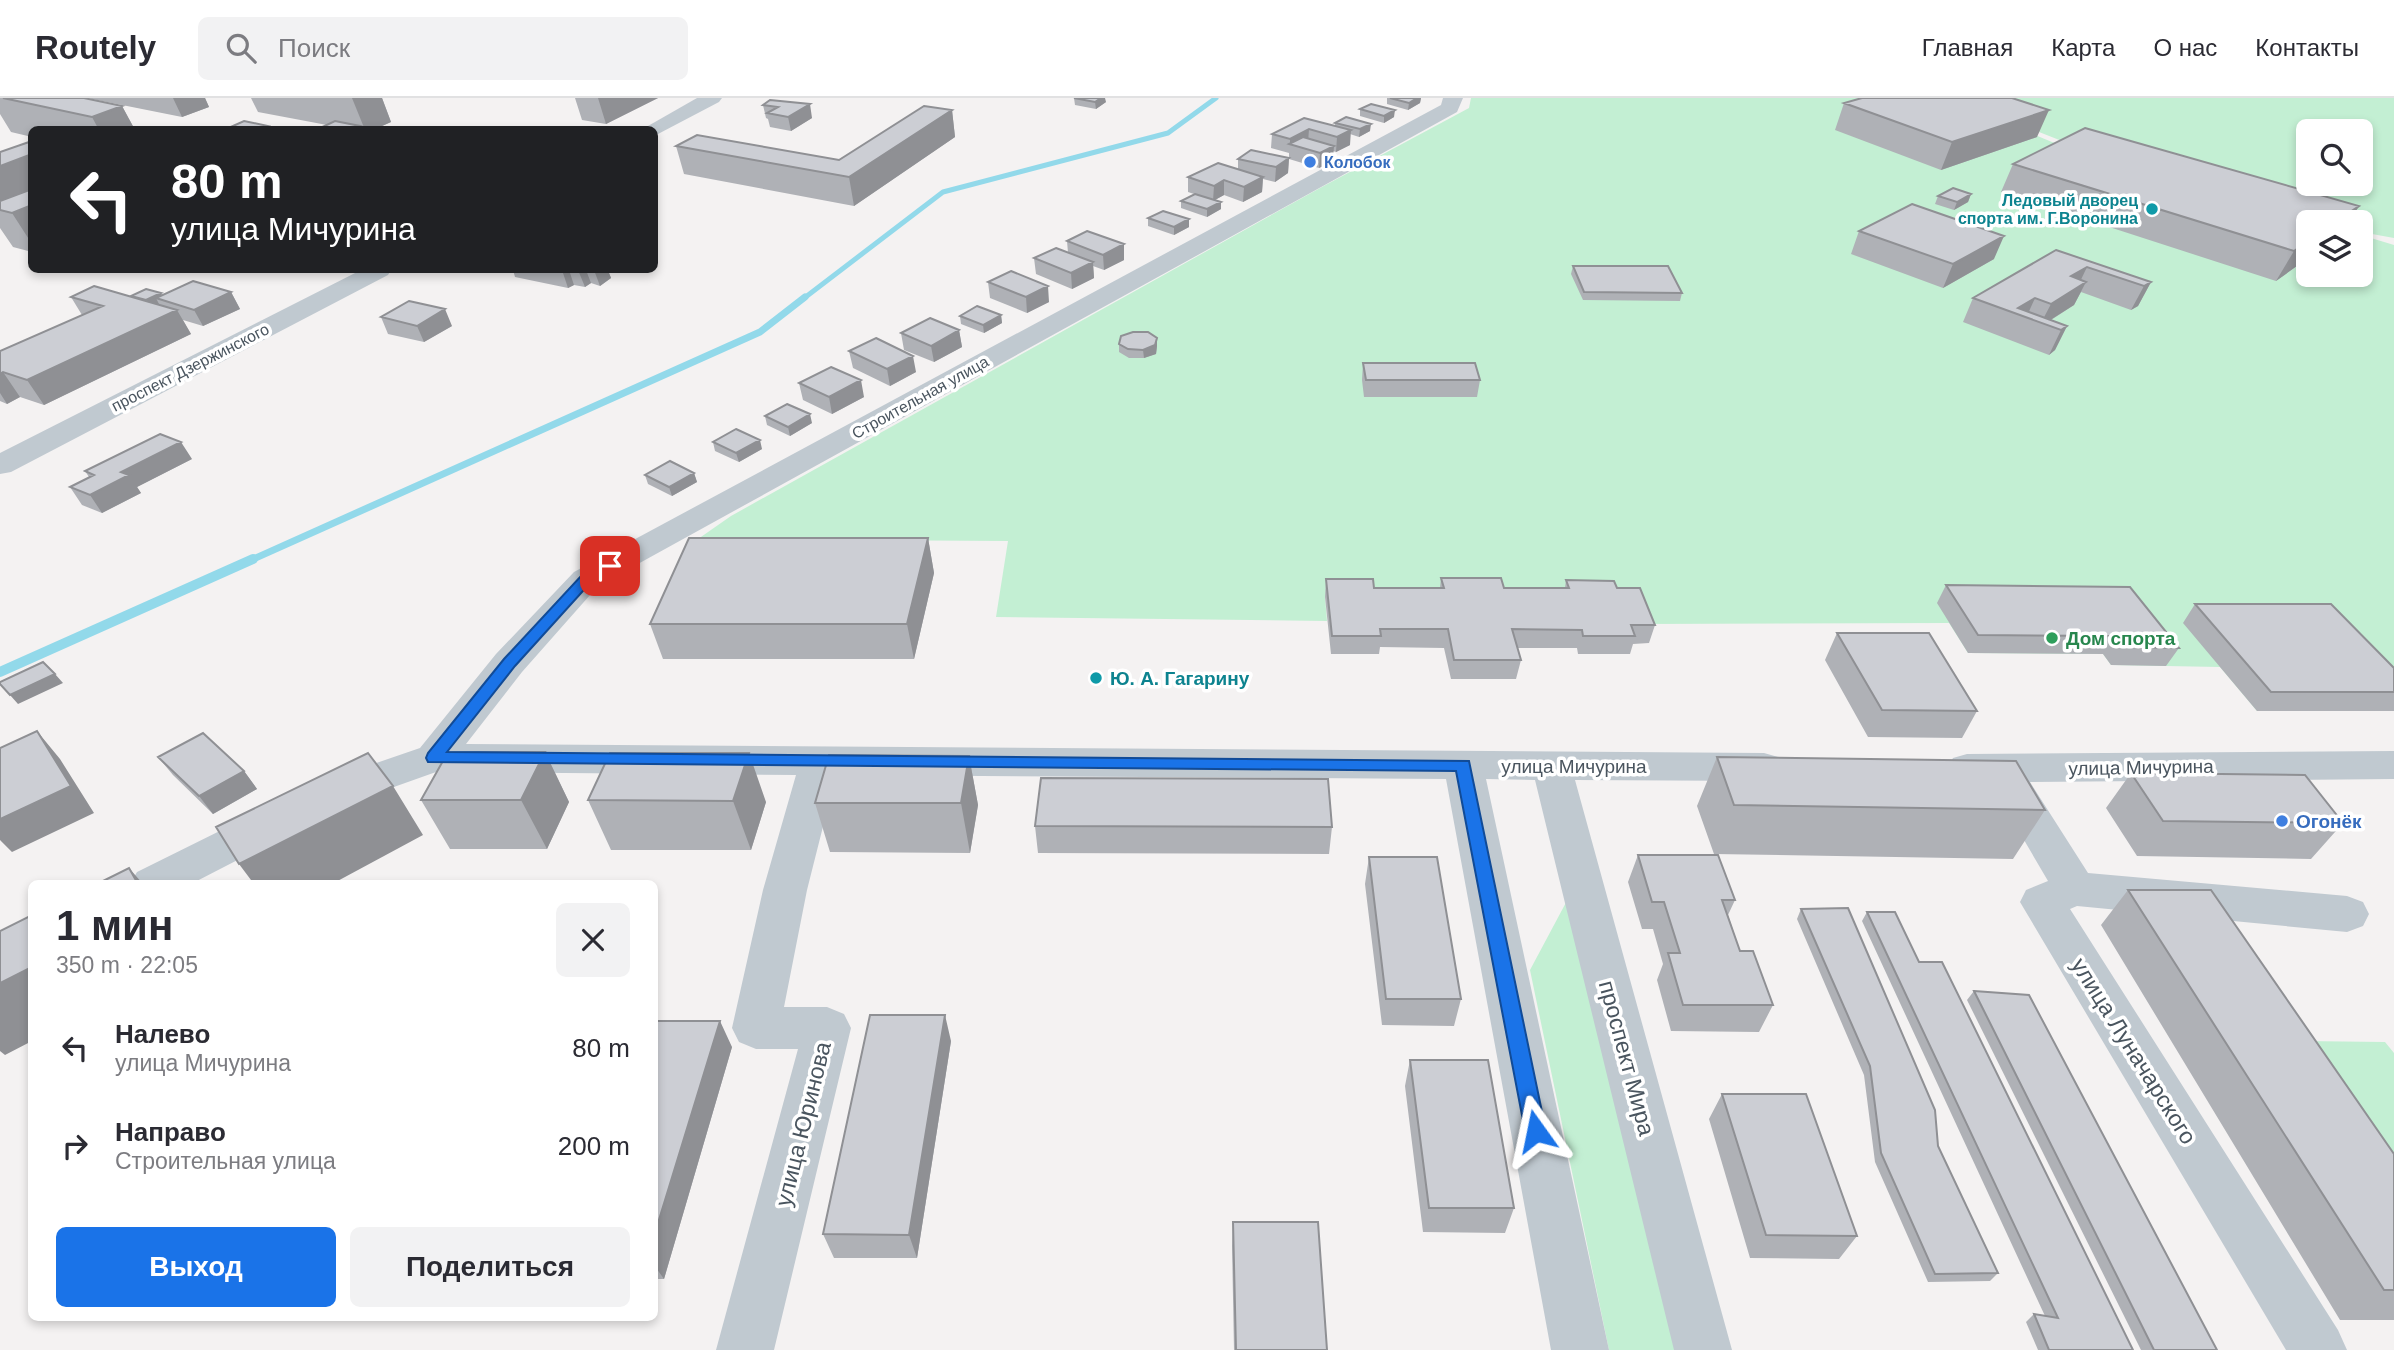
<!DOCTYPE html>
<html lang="ru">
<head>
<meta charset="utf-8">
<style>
	:root { --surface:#fff; --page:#f2f2f3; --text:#2b2b33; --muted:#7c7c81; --line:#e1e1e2; --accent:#1a73e8 }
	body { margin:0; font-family:Arial,sans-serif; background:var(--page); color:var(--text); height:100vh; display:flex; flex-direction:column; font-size:26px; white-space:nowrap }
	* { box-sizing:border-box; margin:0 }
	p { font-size:23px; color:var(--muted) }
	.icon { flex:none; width:38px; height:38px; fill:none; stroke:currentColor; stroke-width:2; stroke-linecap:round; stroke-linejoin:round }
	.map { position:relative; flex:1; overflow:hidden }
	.sheet { position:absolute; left:28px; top:782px; width:630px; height:441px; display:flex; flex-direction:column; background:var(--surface); border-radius:10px; box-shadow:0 4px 10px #0003 }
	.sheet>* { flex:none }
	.hud { position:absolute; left:28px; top:28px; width:630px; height:147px; border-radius:10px; box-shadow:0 4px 10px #0003; background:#202124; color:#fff; overflow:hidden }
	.buttons { position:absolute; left:2296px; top:21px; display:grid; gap:14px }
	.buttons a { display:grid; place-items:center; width:77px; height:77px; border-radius:10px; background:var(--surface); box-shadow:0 4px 10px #0003; font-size:35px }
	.pin { position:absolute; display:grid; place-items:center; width:60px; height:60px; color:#fff; margin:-30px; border-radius:14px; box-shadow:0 4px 10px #0006 }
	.me { position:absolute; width:77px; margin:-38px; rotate:348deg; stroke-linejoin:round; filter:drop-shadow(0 0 5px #0008) }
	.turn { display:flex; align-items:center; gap:24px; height:147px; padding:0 28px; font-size:32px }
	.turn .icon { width:91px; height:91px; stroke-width:2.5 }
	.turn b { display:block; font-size:49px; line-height:60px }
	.round { display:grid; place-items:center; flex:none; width:74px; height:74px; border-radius:10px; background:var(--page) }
	.overview { display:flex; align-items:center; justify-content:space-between; height:119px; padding:0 28px }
	h1 { font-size:42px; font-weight:600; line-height:52px }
	.primary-button { display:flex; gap:14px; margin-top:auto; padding:14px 28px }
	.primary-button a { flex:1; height:80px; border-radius:10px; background:var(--accent); color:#fff; font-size:28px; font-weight:600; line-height:80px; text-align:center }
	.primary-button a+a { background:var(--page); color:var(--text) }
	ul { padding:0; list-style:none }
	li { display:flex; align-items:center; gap:21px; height:98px; padding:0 28px }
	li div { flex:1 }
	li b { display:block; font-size:26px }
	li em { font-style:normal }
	header { display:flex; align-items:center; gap:42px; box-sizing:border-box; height:98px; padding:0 35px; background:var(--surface); border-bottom:2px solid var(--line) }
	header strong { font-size:33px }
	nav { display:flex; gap:38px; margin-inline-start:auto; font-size:24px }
	.search { width:490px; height:63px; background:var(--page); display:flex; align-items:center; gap:18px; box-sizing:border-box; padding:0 24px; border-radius:10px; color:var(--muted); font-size:26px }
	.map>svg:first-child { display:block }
	.green { fill:#c3efd3; fill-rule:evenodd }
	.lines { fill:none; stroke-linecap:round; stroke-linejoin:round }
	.stream-far2 { stroke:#92d9ea; stroke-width:5 }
	.stream-far1 { stroke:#92d9ea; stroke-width:7 }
	.stream { stroke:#92d9ea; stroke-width:10 }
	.minor { fill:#c0c9d0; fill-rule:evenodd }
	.wall { fill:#afb1b6 }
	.shaded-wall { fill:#8f9094 }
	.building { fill:#ccced4; stroke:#8f9094; stroke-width:2 }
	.route { fill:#1a73e8; stroke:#114b97; stroke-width:2 }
	.shop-dot { fill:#3f7fe0; stroke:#fff; stroke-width:2.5 }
	.culture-dot { fill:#0f9aa8; stroke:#fff; stroke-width:2.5 }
	.leisure-dot { fill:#2e9e5b; stroke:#fff; stroke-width:2.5 }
	.labels { text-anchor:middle; stroke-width:7; stroke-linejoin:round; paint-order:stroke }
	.far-shop-label { font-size:16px; font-weight:bold; fill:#366cbe; stroke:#fff; text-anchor:start }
	.far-culture-label { font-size:16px; font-weight:bold; fill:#0d838f; stroke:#fff; text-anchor:end }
	.far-street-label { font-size:16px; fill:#4a555f; stroke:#fff }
	.leisure-label { font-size:19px; font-weight:bold; fill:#27864d; stroke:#fff; text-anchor:start }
	.culture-label { font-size:19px; font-weight:bold; fill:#0d838f; stroke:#fff; text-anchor:start }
	.street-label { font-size:19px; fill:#4a555f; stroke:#fff }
	.shop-label { font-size:19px; font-weight:bold; fill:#366cbe; stroke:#fff; text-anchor:start }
	.near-street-label { font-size:23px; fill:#4a555f; stroke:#fff }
</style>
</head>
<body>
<header>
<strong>Routely</strong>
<div class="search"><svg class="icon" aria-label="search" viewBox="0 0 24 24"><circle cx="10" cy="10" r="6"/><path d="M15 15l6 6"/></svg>Поиск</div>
<nav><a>Главная</a><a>Карта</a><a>О нас</a><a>Контакты</a></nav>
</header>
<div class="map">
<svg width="2394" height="1252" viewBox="0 0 2394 1252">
	<rect width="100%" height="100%" fill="#f4f2f2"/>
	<path class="green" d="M1471 0H1944L2052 44 2318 124H2308V177H2361V137L2394 147V613H2257L2220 569 2111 567 2103 556 1968 555 1949 525 1641 526 1325 499 1327 523 996 519 1008 443 698 441 731 418 1320 90 1469 10Z
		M1953 0H2394V140L2361 134V124H2330L2067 45ZM2308 33H2361V86H2308Z
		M1570 797 1683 1252H1609L1530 872Z
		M2301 943 2385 944 2394 955V1057Z"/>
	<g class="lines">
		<path class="stream-far2" d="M803 201 943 94 1168 35 1216 0"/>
		<path class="stream-far1" d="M249 463 760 234 805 199"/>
		<path class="stream" d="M0 574 253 461"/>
		<path class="minor" d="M697 0H722L719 4 658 36 654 37V32H641Z
			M1443 0H1463L1457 14 598 488 522 574 466 646 1764 655 1778 659 1784 669 1778 679 1764 683 1575 682 1732 1252H1674L1535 682 1486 681 1609 1252H1551L1446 681 836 677 807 792 784 909H827L844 916 851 930 774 1252H716L798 951H756L739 944 732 930 763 792 796 677 436 674 335 710 321 706 315 695 321 684 420 650 496 556 574 474 1441 7Z
			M361 172H391L388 177 11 374 0 376V355Z
			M2394 653V681L2030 684 2088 775 2347 798 2363 804 2369 816 2363 828 2347 834 2077 808 2070 811 2338 1232 2347 1252H2286L2020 804 2026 792 2048 783 1990 684H1967L1953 680 1947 670 1953 660 1967 656Z
			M275 708 290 713 296 724 290 735 191 786H130L137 774 260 713Z"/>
	</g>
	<path class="wall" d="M0 0H84L122 8 135 32H32V39L11 34 0 16Z
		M87 0H205L209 9 182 19Z
		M251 0H382L391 24 373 32H316L327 27 258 14Z
		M575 0H658L606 26 582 22Z
		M1074 0 1106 4 1096 11 1075 7Z
		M1387 0H1421L1420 5 1408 12 1387 6Z
		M770 2 812 20 791 33 770 29 768 21 766 20 763 7Z
		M1844 5 2037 39 1941 72 1835 32Z
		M1360 11 1394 19 1384 25 1360 18Z
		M952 12 955 39 854 108 684 76 676 48 839 62Z
		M1335 25 1370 33 1359 39 1350 36V47L1336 54 1333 53V63L1319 70 1289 61V55L1271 50 1272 36 1335 28Z
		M32 43V154L13 149 0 130V54Z
		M1289 60 1288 75 1275 84 1263 81 1262 94 1243 104 1224 97 1215 102 1221 111 1207 119 1181 110V103L1194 96 1188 94V79L1238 71V61Z
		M2013 66 2359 108 2349 124H2308V160L2276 183 2001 94Z
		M1971 96 1968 104 1954 112 1935 106 1938 98Z
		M1148 120 1189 121V129L1174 137 1148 128Z
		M1859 133 1994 161 1943 190 1851 156Z
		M1067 143 1124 146V162L1104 172 1093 168 1094 180 1072 191 1036 176 1034 160 1068 155Z
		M2056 152 2151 184 2138 208 2131 212 2081 194 2074 207 2051 222 2067 228 2055 252 2049 257 1963 224 1973 200Z
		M1573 168 1682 195 1680 203 1583 202 1571 176Z
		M513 172H610L611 174 609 175 611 180 600 188 591 185 585 189 574 187 568 190 515 179Z
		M988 184 1049 204 1027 215 990 200Z
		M231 194 240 211 203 228 183 222 191 236 44 307 20 299 7 306 0 303V253L82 217 71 199H132Z
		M1001 217 1002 225 984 235 961 226 960 218Z
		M381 219 452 228 424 244 388 236Z
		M959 232 962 249 934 264 904 252 901 235Z
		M1157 240V248L1156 256 1144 260H1129L1119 254V246Z
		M849 253 916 274 890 288 853 270Z
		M1363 265 1480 282 1477 299H1364L1362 282Z
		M799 285 864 299 832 316 803 302Z
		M765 318 812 325 790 338 767 327Z
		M713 344 762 351 739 364 715 353Z
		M192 361 137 389 141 395 102 415 82 407 70 389 89 379 85 373Z
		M694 375 697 384 672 398 648 386 645 377Z
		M928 440 934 475 914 561H663L650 526Z
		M1441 480 1504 490H1565L1566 482 1617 490 1655 527 1649 545 1633 546 1630 556H1578L1577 550H1517L1521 562 1516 581H1451L1444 550 1380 549 1379 556H1331L1325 499 1326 481 1374 490H1440Z
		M1946 487 2179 550 2166 568 2111 567 2103 556 1968 555 1937 505Z
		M2195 506 2394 570V613H2257L2183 525Z
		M1837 535 1977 613 1962 640 1868 639 1825 562Z
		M545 654 569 704 547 751H450L421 702Z
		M610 655 766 704 751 752H611L588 702Z
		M969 658 978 707 970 755 830 754 815 705Z
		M158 659 244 673 257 691 213 716 173 677Z
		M1717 659 2045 712 2013 761 1714 756 1697 708Z
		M2131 675 2343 725 2311 761 2137 758 2106 710Z
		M1035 728 1332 729 1329 756 1038 755Z
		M1638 757 1735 802 1728 817 1740 853 1773 907 1759 934 1671 933 1657 882 1663 866 1653 831H1642L1628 784Z
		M1369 759 1461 901 1454 928 1382 927 1365 786Z
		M2128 792 2394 1056V1222H2340L2101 827Z
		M1801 811 1938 1048 1998 1175 1990 1183 1928 1184 1875 1064 1864 977 1797 821Z
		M1867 814 1919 864 2133 1252H2038L2026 1224 2034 1216 2045 1218 1862 823Z
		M1974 893 2217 1252H2141L1967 902Z
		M654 923 732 949 664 1181H654Z
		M951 943 917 1160H834L823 1136Z
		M1410 962 1514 1110 1505 1135 1423 1134 1405 988Z
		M1722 996 1857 1138 1839 1161 1750 1160 1709 1021Z
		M1233 1124 1327 1252H1234L1232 1148Z"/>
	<path class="shaded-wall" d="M173 0H205L209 9 182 19Z
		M352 0H382L391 24 373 32H365Z
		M598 0H658L606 26Z
		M1101 0H1105L1106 4 1096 11 1095 4Z
		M1417 0H1421L1420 5 1408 12 1409 5Z
		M810 6 812 20 791 33 788 19Z
		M122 8 135 32H99L92 19Z
		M952 12 955 39 854 108 849 79Z
		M1395 12 1394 19 1384 25V18Z
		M2049 12 2037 39 1941 72 1952 44Z
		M1371 26 1370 33 1359 39 1360 31Z
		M268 28 270 32H259Z
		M1309 31 1308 45 1290 46V41Z
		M1351 32 1350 47 1336 54 1337 39Z
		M1334 48 1333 63 1319 70 1320 55Z
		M32 56V105L0 112V68Z
		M1289 60 1288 75 1275 84 1276 69Z
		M1263 79 1262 94 1243 104 1244 89Z
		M1224 82V97L1213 103 1214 88Z
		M1971 96 1968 104 1954 112 1957 104Z
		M1221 104V111L1207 119V111Z
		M32 107V146L12 115Z
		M2359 108 2349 124H2335Z
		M1189 121V129L1174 137V129Z
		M2004 138 1994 161 1943 190 1953 166Z
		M2308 143V160L2276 183 2294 153Z
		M1124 146V162L1104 172 1103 157Z
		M1093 164 1094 180 1072 191 1071 175Z
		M2087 169 2077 190 2086 184 2074 207 2044 226 2041 225 2051 206 2071 178Z
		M562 172H569L574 187 568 190Z
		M578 172H586L591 185 585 189Z
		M594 172H610L611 174 609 175 611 180 600 188Z
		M2151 184 2138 208 2131 212 2144 188Z
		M1048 188 1049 204 1027 215 1026 199Z
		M231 194 240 211 203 228 194 212Z
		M161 195 165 203 156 200 159 206 151 210 146 202Z
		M2035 200 2026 220 2018 210Z
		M445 211 452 228 424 244 417 228Z
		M177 212 191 236 44 307 27 282Z
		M1001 217 1002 225 984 235 983 227Z
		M2067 228 2055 252 2049 257 2061 232Z
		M959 232 962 249 934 264 931 248Z
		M1157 240V248L1156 256 1144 260 1143 252Z
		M913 258 916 274 890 288 887 271Z
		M3 274 20 299 7 306 0 295V276Z
		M861 282 864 299 832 316 829 299Z
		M810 316 812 325 790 338 788 329Z
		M760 342 762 351 739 364 736 355Z
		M181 344 192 361 137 389 141 395 102 415 90 397 121 374Z
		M694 375 697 384 672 398 669 389Z
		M928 440 934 475 914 561 907 526Z
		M55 576 63 585 18 606 10 597Z
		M37 633 60 661 94 715 12 754 0 742V721Z
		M545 654 569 704 547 751 521 702Z
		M749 655 766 704 751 752 733 703Z
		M969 658 978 707 970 755 961 705Z
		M244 673 257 691 213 716 199 698Z
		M393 688 423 737 332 786H254L239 766Z
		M129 770 143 786H138Z
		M32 869V943L5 957 0 953V885Z
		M945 917 951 943 917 1160 909 1137Z
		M720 923 732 949 664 1181 654 1167V1138Z"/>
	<path class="building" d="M3 0H84L122 8 92 19Z
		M1074 0H1101L1095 4Z
		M1390 0H1417L1409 5Z
		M1862 0H2012L2049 12 1952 44 1844 5Z
		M770 2 810 6 788 19 767 15 778 9 763 7Z
		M1371 6 1395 12 1384 18 1360 11Z
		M924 8 952 12 849 79 676 48 697 37 839 62Z
		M1346 19 1371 26 1360 31 1335 25Z
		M1304 20 1351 32 1337 39 1309 31 1290 41 1272 36Z
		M244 23 268 28 259 32H224Z
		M335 23 360 28 352 32H316Z
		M2085 30 2359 108 2335 124H2308V143L2294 153 2013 66Z
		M1303 39 1334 48 1320 55 1289 46Z
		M32 43V56L0 68V54Z
		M1251 52 1289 60 1276 69 1238 61Z
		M1218 65 1263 79 1244 89 1224 82 1214 88 1188 79Z
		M1953 90 1971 96 1957 104 1938 98Z
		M32 91V107L12 115 0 112V103Z
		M1195 96 1221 104 1207 111 1181 103Z
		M1912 106 2004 138 1953 166 1859 133Z
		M1163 113 1189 121 1174 129 1148 120Z
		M1087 133 1124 146 1103 157 1067 143Z
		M1056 150 1093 164 1071 175 1034 160Z
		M2056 152 2151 184 2144 188 2087 169 2071 178 2086 184 2051 206 2035 200 2018 210 2067 228 2061 232 1973 200Z
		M1573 168H1668L1682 195 1584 194Z
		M1011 173 1048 188 1026 199 988 184Z
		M193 183 231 194 194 212 156 200Z
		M94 188 177 212 27 282 3 274 0 276V253L103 208 71 199Z
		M146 191 161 195 146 202 131 198Z
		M409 203 445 211 417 228 381 219Z
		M977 208 1001 217 983 227 960 218Z
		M930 220 959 232 931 248 901 235Z
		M1133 234H1148L1157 240 1155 247 1143 252 1128 251 1119 246 1121 238Z
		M876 240 913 258 887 271 849 253Z
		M1363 265H1475L1480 282H1366Z
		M831 269 861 282 829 299 799 285Z
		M787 306 810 316 788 329 765 318Z
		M736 331 760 342 736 355 713 344Z
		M160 336 181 344 121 374 129 377 90 397 70 389 94 377 85 373Z
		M670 363 694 375 669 389 645 377Z
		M689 440H928L907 526H650Z
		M1441 480H1501L1504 490H1569L1566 482 1614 483 1617 490H1640L1655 527H1631L1635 538H1583L1582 532 1512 531 1521 562H1454L1448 531H1380L1381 538H1332L1326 481H1373L1374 490H1444Z
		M1946 487 2130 489 2179 550 2123 549 2114 538 1978 537Z
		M2195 506H2331L2394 570V594H2271Z
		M1837 535H1929L1977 613 1882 612Z
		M43 564 55 576 10 597 0 586V584Z
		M37 633 71 688 0 721V650Z
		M203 635 244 673 199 698 158 659Z
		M448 654H545L521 702H421Z
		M368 655 393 688 239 766 216 729Z
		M610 655H749L733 703 588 702Z
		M829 657 969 658 961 705H815Z
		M1717 659 2016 663 2045 712 1734 707Z
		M2131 675 2305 677 2343 725 2163 723Z
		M1041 680 1328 681 1332 729 1035 728Z
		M1638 757H1718L1735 802H1722L1740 853H1753L1773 907H1683L1668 855H1680L1664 804H1652Z
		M1369 759H1437L1461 901H1386Z
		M129 770 138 786H97Z
		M2128 792H2211L2394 1056V1192H2384Z
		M1848 810 1935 1012 1938 1048 1998 1175 1935 1176 1881 1055 1870 968 1801 811Z
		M1867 814H1895L1919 864H1942L2133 1252H2049L2034 1216 2058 1220Z
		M32 817V869L0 885V833Z
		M1974 893 2029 897 2217 1252H2154Z
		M870 917H945L909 1137 823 1136Z
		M654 923H720L654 1138Z
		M1410 962H1488L1514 1110H1429Z
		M1722 996H1806L1857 1138 1766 1137Z
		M1233 1124H1318L1327 1252H1236Z"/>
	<path class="route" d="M610 464 615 465V471L591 484 515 568 447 654 1469 663 1546 1033 1543 1040 1536 1043 1528 1040 1525 1033 1456 673 428 664 426 660 428 655 504 561 581 478Z"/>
	<g class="shop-dot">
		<circle cx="1310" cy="64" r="7"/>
		<circle cx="2282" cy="723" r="7"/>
	</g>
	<g class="culture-dot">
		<circle cx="2152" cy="111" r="7"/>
		<circle cx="1096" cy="580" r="7"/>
	</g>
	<circle class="leisure-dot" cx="2052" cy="540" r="7"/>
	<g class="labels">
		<g class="far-shop-label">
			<text x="1324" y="70">Колобок</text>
		</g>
		<g class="far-culture-label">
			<text x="2138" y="108">Ледовый дворец<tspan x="2138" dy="18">спорта им. Г.Воронина</tspan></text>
		</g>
		<g class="far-street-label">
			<text transform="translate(190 269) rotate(-27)" y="6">проспект Дзержинского</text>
			<text transform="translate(920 299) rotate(-29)" y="6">Строительная улица</text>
		</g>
		<g class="leisure-label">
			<text x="2066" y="547">Дом спорта</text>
		</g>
		<g class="culture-label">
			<text x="1110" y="587">Ю. А. Гагарину</text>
		</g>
		<g class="street-label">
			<text x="1574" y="675">улица Мичурина</text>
			<text transform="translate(2141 669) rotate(-1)" y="7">улица Мичурина</text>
		</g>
		<g class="shop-label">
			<text x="2296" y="730">Огонёк</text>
		</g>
		<g class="near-street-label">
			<text transform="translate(2134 953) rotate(58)" y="8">улица Луначарского</text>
			<text transform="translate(1627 960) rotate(75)" y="8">проспект Мира</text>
			<text transform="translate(803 1026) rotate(-76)" y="8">улица Юринова</text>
		</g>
	</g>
</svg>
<div class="buttons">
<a><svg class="icon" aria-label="search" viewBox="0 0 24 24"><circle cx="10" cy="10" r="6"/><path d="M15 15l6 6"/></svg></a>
<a><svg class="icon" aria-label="layers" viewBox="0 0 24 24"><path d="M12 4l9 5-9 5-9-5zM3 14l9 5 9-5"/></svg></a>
</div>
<div class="pin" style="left:610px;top:468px;background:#d93025"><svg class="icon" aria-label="arrive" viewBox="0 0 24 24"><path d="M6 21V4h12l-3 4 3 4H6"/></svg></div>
<svg class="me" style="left:1536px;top:1033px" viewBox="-20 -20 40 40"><path d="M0-17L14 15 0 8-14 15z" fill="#1a73e8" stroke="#fff" stroke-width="4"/></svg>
<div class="hud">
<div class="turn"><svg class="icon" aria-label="left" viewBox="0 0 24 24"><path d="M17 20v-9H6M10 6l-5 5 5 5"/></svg><div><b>80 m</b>улица Мичурина</div></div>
</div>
<section class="sheet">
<div class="overview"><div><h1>1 мин</h1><p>350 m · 22:05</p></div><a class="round"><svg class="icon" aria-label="close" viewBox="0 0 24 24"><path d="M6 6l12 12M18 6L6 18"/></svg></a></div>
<ul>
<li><svg class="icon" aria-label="left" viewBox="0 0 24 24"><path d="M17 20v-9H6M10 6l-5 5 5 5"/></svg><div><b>Налево</b><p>улица Мичурина</p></div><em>80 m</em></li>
<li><svg class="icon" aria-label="right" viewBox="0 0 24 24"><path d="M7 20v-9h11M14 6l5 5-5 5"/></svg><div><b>Направо</b><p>Строительная улица</p></div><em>200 m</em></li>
</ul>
<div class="primary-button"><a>Выход</a><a>Поделиться</a></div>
</section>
</div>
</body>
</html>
